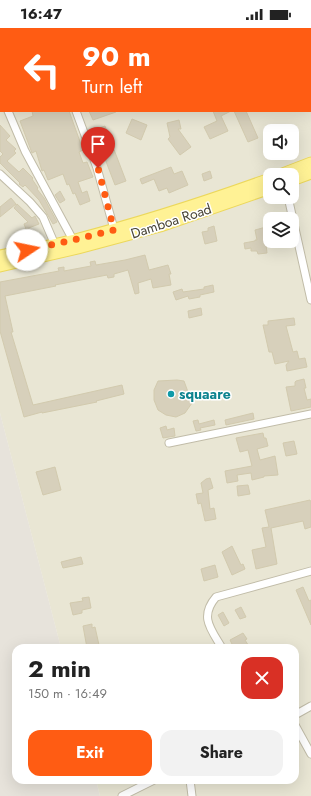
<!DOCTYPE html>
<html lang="en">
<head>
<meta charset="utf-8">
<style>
	:root { --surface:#fff; --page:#f2f2f2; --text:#222; --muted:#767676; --accent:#ff5c13 }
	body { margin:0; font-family:Jost,sans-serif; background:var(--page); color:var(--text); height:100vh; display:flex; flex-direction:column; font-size:15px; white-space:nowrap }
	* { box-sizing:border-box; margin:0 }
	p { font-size:13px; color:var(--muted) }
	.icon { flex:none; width:22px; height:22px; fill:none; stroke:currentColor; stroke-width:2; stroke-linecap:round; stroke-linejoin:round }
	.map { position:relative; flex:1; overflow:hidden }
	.details { position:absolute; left:12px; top:616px; width:287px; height:140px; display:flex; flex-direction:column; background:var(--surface); border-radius:12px; box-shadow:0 4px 16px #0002 }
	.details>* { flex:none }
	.banner { position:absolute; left:0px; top:0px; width:311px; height:84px; box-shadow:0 4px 16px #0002; background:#ff5c13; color:#fff; overflow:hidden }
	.tools { position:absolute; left:263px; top:96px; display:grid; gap:8px }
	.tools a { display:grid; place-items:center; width:36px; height:36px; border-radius:8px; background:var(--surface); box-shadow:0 4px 16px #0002; font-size:20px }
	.pin { position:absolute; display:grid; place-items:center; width:34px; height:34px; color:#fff; margin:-41px -17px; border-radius:50% 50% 50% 0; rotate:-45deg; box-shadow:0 0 4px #0007 }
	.pin .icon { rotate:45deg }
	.me { position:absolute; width:44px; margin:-22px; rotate:79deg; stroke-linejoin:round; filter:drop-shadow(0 0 3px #0008) }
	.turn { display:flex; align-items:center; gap:14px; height:84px; padding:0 16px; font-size:18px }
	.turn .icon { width:52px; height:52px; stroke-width:2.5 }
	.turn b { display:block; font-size:28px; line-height:34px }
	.round { display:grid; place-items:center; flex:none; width:42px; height:42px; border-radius:12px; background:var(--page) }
	.head { display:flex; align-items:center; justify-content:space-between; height:68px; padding:0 16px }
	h1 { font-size:24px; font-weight:700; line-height:30px }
	.button { display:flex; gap:8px; margin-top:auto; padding:8px 16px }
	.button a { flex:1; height:46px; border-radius:12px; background:var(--accent); color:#fff; font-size:16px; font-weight:700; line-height:46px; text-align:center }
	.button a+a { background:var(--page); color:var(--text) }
	.status { display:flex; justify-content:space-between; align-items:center; height:28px; padding:0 20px; background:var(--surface); direction:ltr }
	.status svg { height:11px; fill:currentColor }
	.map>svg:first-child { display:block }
	.residential { fill:#e9e6d4; fill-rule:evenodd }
	.industrial { fill:#e7e3db }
	.building { fill:#d7d0bb; stroke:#d2caae }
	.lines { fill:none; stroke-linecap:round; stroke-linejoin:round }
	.minor-casing { stroke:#c1bca8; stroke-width:9 }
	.primary-casing { stroke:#ecd85c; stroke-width:13 }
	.minor { stroke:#fff; stroke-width:7 }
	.primary { stroke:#fff295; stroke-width:11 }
	.route { stroke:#ff5c13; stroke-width:7; stroke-dasharray:0 12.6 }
	.culture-dot { fill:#0f9aa8; stroke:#fff; stroke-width:1.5 }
	.labels { text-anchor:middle; stroke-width:3; stroke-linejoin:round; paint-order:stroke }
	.street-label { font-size:14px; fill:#484435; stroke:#fff }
	.culture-label { font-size:14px; font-weight:bold; fill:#0d838f; stroke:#fff; text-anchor:start }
</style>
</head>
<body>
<div class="status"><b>16:47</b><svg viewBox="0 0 49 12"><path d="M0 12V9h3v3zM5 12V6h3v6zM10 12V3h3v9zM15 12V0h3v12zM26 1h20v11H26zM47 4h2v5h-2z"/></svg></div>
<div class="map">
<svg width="311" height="768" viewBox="0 0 311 768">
	<rect width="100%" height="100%" fill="#f4f2e6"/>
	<path class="residential" d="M0 0H311V768H100L96 752H295V620H61L0 385ZM1 1H310V83H1ZM270 103H292V125H270ZM270 147H292V169H270ZM270 191H292V213H270Z"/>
	<path class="industrial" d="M0 385 61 620H16V752H96L100 768H0Z"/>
	<path class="building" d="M32 83H69L83 122 79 124 83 135 87 134 93 149 78 154 82 165 87 163 90 173 80 177 75 165 73 166 69 156 67 157 63 146 48 152 44 142 42 143 36 123 32 125 20 93 33 88Z
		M89 83H115L116 84 93 92Z
		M213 83H231L221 88 228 103 210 111 204 99 217 93Z
		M234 83H246L258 110 248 114Z
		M132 91 147 97 141 112 126 105Z
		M179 92 181 101H178L191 119 180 127 168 111 170 109 167 95Z
		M0 97 10 108 6 112 16 121 14 123 16 125 7 133 19 144 23 140 33 150 32 151 38 160 37 161 44 170 57 194 53 196 39 172 25 157 23 159 19 156 20 155 0 135V129L3 126 0 123Z
		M105 98 126 153 115 157 94 102Z
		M171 139 174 146 182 143 188 157 169 165 167 160 159 163 154 151 142 156 140 151Z
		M210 143 212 150 204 153 202 146Z
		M60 163 65 172 60 175 55 167Z
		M11 170 16 176 0 189V179Z
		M17 176 32 190 35 188 39 196 26 201 24 196 28 194 14 180Z
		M214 198 217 213 205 216 202 204 208 203V200Z
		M266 199 268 207H265L267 225 258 226 257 223H251V220L245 221 244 215 255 213V212H257L255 202Z
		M145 227 149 242 168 237 171 246H169L171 257 153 260 151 251 138 255 139 265 135 266 128 242 114 246V249L108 250 107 247 55 257 56 258 5 268 13 304H11L33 377 122 357 124 366 96 373 97 374 42 385V384L24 389 0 303V254L59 243 58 240 64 239V243L91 238 90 234 95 233 96 237 125 232Z
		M213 257 214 264 200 267V269L189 271 188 268 176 272 173 264 182 261 183 264 204 261V259Z
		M201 280 202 287 189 290 188 283Z
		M294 290 295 297 286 298 293 324 297 323 299 331 305 330 307 339 287 343 286 337 289 333 275 336 272 324H269L263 297H268V293Z
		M304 351 306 360H304L307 372 311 371V379L291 383 286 359 295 358V354L296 353Z
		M177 352 184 353 192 375 185 385 176 389 166 387 158 382 154 372V362L158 353Z
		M253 385 254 391 226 397 225 392Z
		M198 392 199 396 214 392 215 397 200 400 201 402 196 403 193 393Z
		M166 398 167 402 174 400 175 408 163 410 160 400Z
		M263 405 264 410H266L268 418 257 421 260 432 275 428 278 447 264 448V449L252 452 251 445 237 447 238 453 227 455 225 443 252 438 248 422 240 424 236 410Z
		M294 413 297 426 286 428 283 415Z
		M55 439 61 462 43 467 36 444Z
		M210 450 213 460 208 462 210 481 214 480 216 491 205 493 201 475 198 476 196 466 203 465 201 455 206 451Z
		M248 457 250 466 238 468 237 458Z
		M310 472 311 474V499L305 501 303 493 271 500 277 536 256 541 252 522 266 519 262 500 269 499 265 482Z
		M232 518 241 537 243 536 245 541 232 547 222 524Z
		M81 529 83 536 63 540 61 534Z
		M215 537 218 549 204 553 201 541Z
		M303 559 309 573 311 572V597L296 562Z
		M89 569 91 580 82 582V585L73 587 70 575 83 573 82 570Z
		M241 579 246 589 240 591 235 582Z
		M223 584 229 595 224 598 218 587Z
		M92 596V600L95 599 99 617H97V620H87L83 598Z
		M243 605 247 611 245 612 250 620H234L230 612Z"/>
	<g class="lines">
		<g class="minor-casing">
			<path id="minor" d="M37 0V1
				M257 0V1
				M310 20H311
				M0 65 1 67
				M8 83 25 123 73 212
				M76 83 97 140 114 201
				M0 146 30 174 43 189 55 217
				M288 169 311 272
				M169 415 311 386
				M222 620C211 601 199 589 216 569L311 543
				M295 687 311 678
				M295 697 311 726
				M190 752 192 768
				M122 768 154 752"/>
		</g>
		<g class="primary-casing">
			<path id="primary" d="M280 147 311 135
				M292 152 311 145
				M0 228C25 223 50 218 75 212 141 195 206 174 270 151
				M0 238 78 220 160 198 270 160"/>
		</g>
		<use href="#minor" class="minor"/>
		<use href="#primary" class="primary"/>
	</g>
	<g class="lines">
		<path class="route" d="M27 222 73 212 114 202 98 140"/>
	</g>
	<circle class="culture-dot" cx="171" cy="366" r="4"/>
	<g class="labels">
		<g class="street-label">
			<text transform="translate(171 193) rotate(-18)" y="5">Damboa Road</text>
		</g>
		<g class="culture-label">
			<text x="179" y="371">squaare</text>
		</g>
	</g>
</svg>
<div class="tools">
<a><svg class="icon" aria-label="sound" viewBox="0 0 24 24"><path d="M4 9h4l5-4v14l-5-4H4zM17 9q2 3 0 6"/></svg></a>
<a><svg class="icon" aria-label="search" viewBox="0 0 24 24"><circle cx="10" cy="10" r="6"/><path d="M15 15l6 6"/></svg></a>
<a><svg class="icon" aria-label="layers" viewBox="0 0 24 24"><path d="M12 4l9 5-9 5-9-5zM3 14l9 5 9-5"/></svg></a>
</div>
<div class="pin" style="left:98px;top:140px;background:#d93025"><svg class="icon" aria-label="arrive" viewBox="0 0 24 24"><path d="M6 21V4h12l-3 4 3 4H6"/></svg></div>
<svg class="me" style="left:27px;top:222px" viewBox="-20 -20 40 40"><circle r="19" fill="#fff"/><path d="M0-13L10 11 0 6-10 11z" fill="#ff5c13"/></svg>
<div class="banner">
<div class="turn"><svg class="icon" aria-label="left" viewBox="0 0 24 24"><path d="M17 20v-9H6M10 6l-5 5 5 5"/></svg><div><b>90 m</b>Turn left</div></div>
</div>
<section class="details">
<div class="head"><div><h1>2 min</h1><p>150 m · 16:49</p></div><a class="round" style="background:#d93025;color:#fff"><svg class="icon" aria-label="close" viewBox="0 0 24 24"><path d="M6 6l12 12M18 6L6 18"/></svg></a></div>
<div class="button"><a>Exit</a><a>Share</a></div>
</section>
</div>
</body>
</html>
